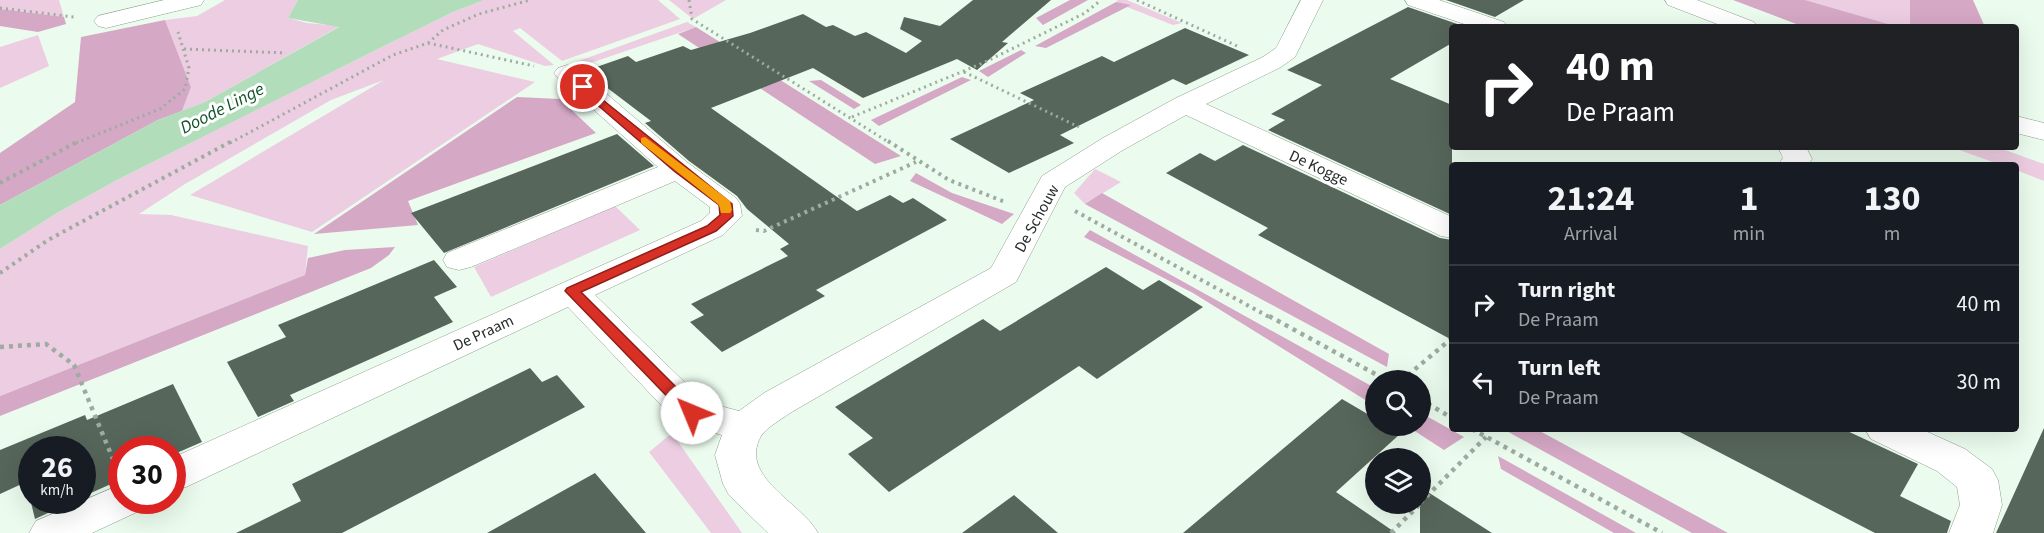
<!DOCTYPE html>
<html lang="en">
<head>
<meta charset="utf-8">
<style>
	:root { --surface:#171b24; --page:#20242c; --text:#f1f3f6; --muted:#9ea1a6; --line:#363941 }
	body { margin:0; font-family:"Source Sans 3",sans-serif; background:var(--page); color:var(--text); height:100vh; display:flex; flex-direction:column; font-size:22px; white-space:nowrap }
	* { box-sizing:border-box; margin:0 }
	p { font-size:20px; color:var(--muted) }
	.icon { flex:none; width:33px; height:33px; fill:none; stroke:currentColor; stroke-width:2; stroke-linecap:round; stroke-linejoin:round }
	.map { position:relative; flex:1; overflow:hidden }
	.panel { position:absolute; left:1449px; top:162px; width:570px; height:270px; display:flex; flex-direction:column; background:var(--surface); border-radius:6px; box-shadow:0 6px 24px #0002 }
	.panel>* { flex:none }
	.banner { position:absolute; left:1449px; top:24px; width:570px; height:126px; border-radius:6px; box-shadow:0 6px 24px #0002; background:#202124; color:#fff; overflow:hidden }
	.fabs { position:absolute; left:1365px; top:370px; display:grid; gap:12px }
	.fabs a { display:grid; place-items:center; width:66px; height:66px; border-radius:50%; background:var(--surface); box-shadow:0 6px 24px #0002; font-size:30px }
	.speed { position:absolute; left:18px; top:436px; display:flex; gap:12px; font-size:30px; font-weight:700; text-align:center }
	.speed>* { display:grid; place-content:center; width:78px; height:78px; border-radius:50%; background:var(--surface); box-shadow:0 6px 24px #0002; line-height:1 }
	.speed small { font-size:15px; font-weight:400 }
	.speed .limit { border:9px solid #d22; background:#fff; color:#111 }
	.pin { position:absolute; display:grid; place-items:center; width:51px; height:51px; color:#fff; margin:-26px; border:3px solid #fff; border-radius:50%; box-shadow:0 2px 6px #0007 }
	.me { position:absolute; width:66px; margin:-33px; rotate:315deg; stroke-linejoin:round; filter:drop-shadow(0 0 4px #0008) }
	.turn { display:flex; align-items:center; gap:21px; height:126px; padding:0 18px; font-size:27px }
	.turn .icon { width:78px; height:78px; stroke-width:2.5 }
	.turn b { display:block; font-size:42px; line-height:51px }
	.eta { display:flex; justify-content:space-evenly; align-items:center; height:102px; text-align:center }
	.eta b { font-size:36px; font-weight:700; line-height:42px }
	ul { padding:0; list-style:none }
	li { display:flex; align-items:center; gap:18px; height:78px; padding:0 18px; border-top:2px solid var(--line) }
	li div { flex:1 }
	li b { display:block; font-size:22px }
	li em { font-style:normal }
	.map>svg:first-child { display:block }
	.green { fill:#edcde1 }
	.forest { fill:#d5a8c5 }
	.water { fill:#b2ddbb }
	.building { fill:#57665a }
	.lines { fill:none; stroke-linecap:round; stroke-linejoin:round }
	.minor-casing { stroke:#8e9e91; stroke-width:1 }
	.path-far2 { stroke:#9eaba0; stroke-width:3; stroke-dasharray:2 4; stroke-linecap:butt }
	.path-far1 { stroke:#9eaba0; stroke-width:4; stroke-dasharray:3 4.5; stroke-linecap:butt }
	.path { stroke:#9eaba0; stroke-width:4.5; stroke-dasharray:4 5; stroke-linecap:butt }
	.minor { fill:#fff; fill-rule:evenodd }
	.route { fill:#d93025; stroke:#8d1f18; stroke-width:1.5 }
	.slow { fill:#f59e0b }
	.labels { text-anchor:middle; stroke-width:6; stroke-linejoin:round; paint-order:stroke }
	.street-label { font-size:16px; fill:#262c27; stroke:#fff }
	.water-label { font-size:18px; font-style:italic; fill:#105228; stroke:#fff }
</style>
</head>
<body>
<div class="map">
<svg width="2044" height="533" viewBox="0 0 2044 533">
	<rect width="100%" height="100%" fill="#ebfcee"/>
	<path class="green" d="M0 0H59L64 17 0 9Z
		M225 0H298L288 18 307 23 340 26 205 102 182 111 191 87 165 20 197 16Z
		M484 0H658L680 19 562 61 520 28 513 31 554 65 545 66 478 44 437 59 535 82 312 232 190 195 384 80 331 100 185 184 139 214 171 215 308 246 305 275 0 396V249L57 213 119 179 382 47 453 12Z
		M669 0H726L693 19Z
		M1118 0H1127L1182 23 1173 25 1127 7 1129 5 1116 2Z
		M1805 0H1910V27H1899Z
		M687 22 696 27 579 67 573 63Z
		M38 35 49 66 0 88V47Z
		M1951 147H1997L2044 164V181L2016 170V165H2001Z
		M1095 169 1121 182 1085 204 1074 193Z
		M615 206 640 230 491 297 474 267Z
		M672 433 742 533H711L649 452Z"/>
	<path class="forest" d="M1070 0H1088L1043 25 1036 18Z
		M1733 0H1805L1899 27H1804Z
		M1910 0H1973L1985 27H1910Z
		M1116 2 1131 5 1046 48 1035 46Z
		M0 9 64 17 66 24 38 32 0 26Z
		M165 20 191 87 182 111 158 120 0 205V153L75 102 81 37Z
		M696 27 901 156 875 164 678 34Z
		M1021 50 1026 53 988 77 979 71Z
		M962 77 971 80 879 126 871 120Z
		M821 80 861 105 854 109 809 81Z
		M517 97 560 99 596 133 408 201 418 225 314 234Z
		M916 173 952 193 1014 214 1002 224 910 181Z
		M1102 193 1389 354 1387 367 1085 204Z
		M1090 230 1375 388V406L1193 293 1084 237Z
		M395 247 389 255 371 268 0 416V396L305 275 308 258 345 250Z
		M1421 413 1464 437 1444 450 1407 426H1420Z
		M1503 429H1536L1728 533H1692Z
		M1498 456 1636 533H1614L1501 469Z"/>
	<path class="water" d="M298 0H484L453 12 382 47 119 179 57 213 0 249V205L158 120 205 102 339 27 288 18Z"/>
	<path class="building" d="M973 0H1051L1002 42 1008 43 977 70 957 59 863 98 813 68 711 108 857 211 890 195 903 203 913 198 947 220 816 290 825 296 722 352 690 322 704 315 691 304 788 256 780 249 789 244 747 209 737 196 689 161 645 123 651 121 585 71 628 56 636 62 683 46 691 50 750 33 803 14 826 27 833 25 855 36 866 32 906 53 922 41 900 29 904 17 940 26Z
		M1446 0H1524L1495 17Z
		M1408 7 1466 27H1452V43L1390 79 1452 105V215L1268 130 1285 120 1271 114 1322 85 1287 70Z
		M1185 28 1249 55 1186 85 1173 79 1060 135 1074 143 1009 173 950 139 1034 100 1020 93 1102 56 1114 62Z
		M617 134 654 166 444 253 411 213Z
		M1243 145 1440 238 1452 240V340L1258 235 1268 228 1166 173 1200 153 1215 161Z
		M434 260 457 287 434 297 453 322 290 395 294 401 258 417 227 362 286 337 278 325Z
		M1106 267 1143 290 1159 280 1203 307 1097 379 1079 366 889 492 848 454 873 438 835 407 983 319 1000 331Z
		M530 368 542 382 557 375 585 407 342 533H236L301 501 292 484Z
		M173 384 202 442 172 455V450H122V479L82 497V450H32V501H74L35 519 26 482 0 494V450L85 415 87 420Z
		M1342 399 1376 419V426H1387L1400 434 1336 492 1396 533H1183Z
		M2044 428V533H1996L2008 507Z
		M1674 429H1843L1918 464 1900 496 1951 521 1947 533H1875Z
		M595 473 646 533H487Z
		M1420 487 1492 533H1420Z
		M1014 495 1058 533H962Z"/>
	<g class="lines">
		<g class="minor-casing">
			<path id="minor" d="M164 0H204L201 5 106 28 98 26 94 21 98 16Z
				M1301 0H1323L1295 57 1281 67 1206 104 1452 217V238L1441 236 1186 115 1123 150 1065 187 1016 282 790 413C782 419 767 427 761 436 738 477 801 502 818 533H768L729 495 723 484 715 455 722 435 678 423 568 307 186 487 172 491V458L701 221 710 213V207L675 181 471 267 459 270 447 267 443 260 447 253 658 167 558 78 554 73 558 68 567 65 576 68 688 163 736 198 740 204 742 216 723 235 595 295 705 402 739 411 764 393 991 268 1042 176 1103 138 1176 98 1263 57 1276 48Z
				M1405 0H1439L1504 22 1508 27H1473L1408 5Z
				M1665 0H1697L1754 22 1758 27H1725L1668 5Z
				M2016 116 2044 123V140L2016 133Z
				M1778 147H1806L1812 159 1808 165H1778L1783 158Z
				M1865 429H1921L1965 449 1992 469 1998 480 2002 505 1993 533H1949L1960 505 1957 487 1937 471 1871 439Z
				M122 484V501H142L137 512 92 533H29L36 521Z"/>
		</g>
		<path class="path-far2" d="M689 0 692 19 890 143
			M1137 0 1237 46
			M0 8 74 17
			M428 43 534 66
			M184 49 286 53
			M964 72 1079 127
			M852 117 983 63 1085 13 1101 0
			M76 143 160 109 185 89 189 68 178 32
			M230 143 393 55 428 43 443 30 479 14 530 0"/>
		<path class="path-far1" d="M888 141 949 180 1005 202
			M0 183 79 141
			M1075 211 1271 318
			M756 230 764 231 916 162
			M0 273 48 240 232 141"/>
		<path class="path" d="M1269 316 1388 381
			M0 347 46 344 74 365 115 464
			M1401 381 1452 338
			M1420 399 1452 418
			M1472 429 1662 533
			M1420 503 1486 437
			M1391 533 1420 504"/>
		<use href="#minor" class="minor"/>
	</g>
	<path class="route" d="M583 84 732 204 733 216 716 231 581 292 698 409 700 413 698 417H687L565 291 567 288 707 226 720 215 719 205 674 171 579 89V85Z"/>
	<path class="slow" d="M645 137 730 201 732 210 730 213H721L719 205 641 143V138Z"/>
	<g class="labels">
		<g class="street-label">
			<text transform="translate(1319 167) rotate(25)" y="6">De Kogge</text>
			<text transform="translate(1036 218) rotate(-61)" y="6">De Schouw</text>
			<text transform="translate(483 332) rotate(-25)" y="6">De Praam</text>
		</g>
		<g class="water-label">
			<text transform="translate(222 108) rotate(-27)" y="6">Doode Linge</text>
		</g>
	</g>
</svg>
<div class="fabs">
<a><svg class="icon" aria-label="search" viewBox="0 0 24 24"><circle cx="10" cy="10" r="6"/><path d="M15 15l6 6"/></svg></a>
<a><svg class="icon" aria-label="layers" viewBox="0 0 24 24"><path d="M12 4l9 5-9 5-9-5zM3 14l9 5 9-5"/></svg></a>
</div>
<div class="speed"><div>26<small>km/h</small></div><div class="limit">30</div></div>
<div class="pin" style="left:583px;top:87px;background:#d93025"><svg class="icon" aria-label="arrive" viewBox="0 0 24 24"><path d="M6 21V4h12l-3 4 3 4H6"/></svg></div>
<svg class="me" style="left:692px;top:413px" viewBox="-20 -20 40 40"><circle r="19" fill="#fff"/><path d="M0-13L10 11 0 6-10 11z" fill="#d93025"/></svg>
<div class="banner">
<div class="turn"><svg class="icon" aria-label="right" viewBox="0 0 24 24"><path d="M7 20v-9h11M14 6l5 5-5 5"/></svg><div><b>40 m</b>De Praam</div></div>
</div>
<section class="panel">
<div class="eta">
<div><b>21:24</b><p>Arrival</p></div>
<div><b>1</b><p>min</p></div>
<div><b>130</b><p>m</p></div>
</div>
<ul>
<li><svg class="icon" aria-label="right" viewBox="0 0 24 24"><path d="M7 20v-9h11M14 6l5 5-5 5"/></svg><div><b>Turn right</b><p>De Praam</p></div><em>40 m</em></li>
<li><svg class="icon" aria-label="left" viewBox="0 0 24 24"><path d="M17 20v-9H6M10 6l-5 5 5 5"/></svg><div><b>Turn left</b><p>De Praam</p></div><em>30 m</em></li>
</ul>
</section>
</div>
</body>
</html>
